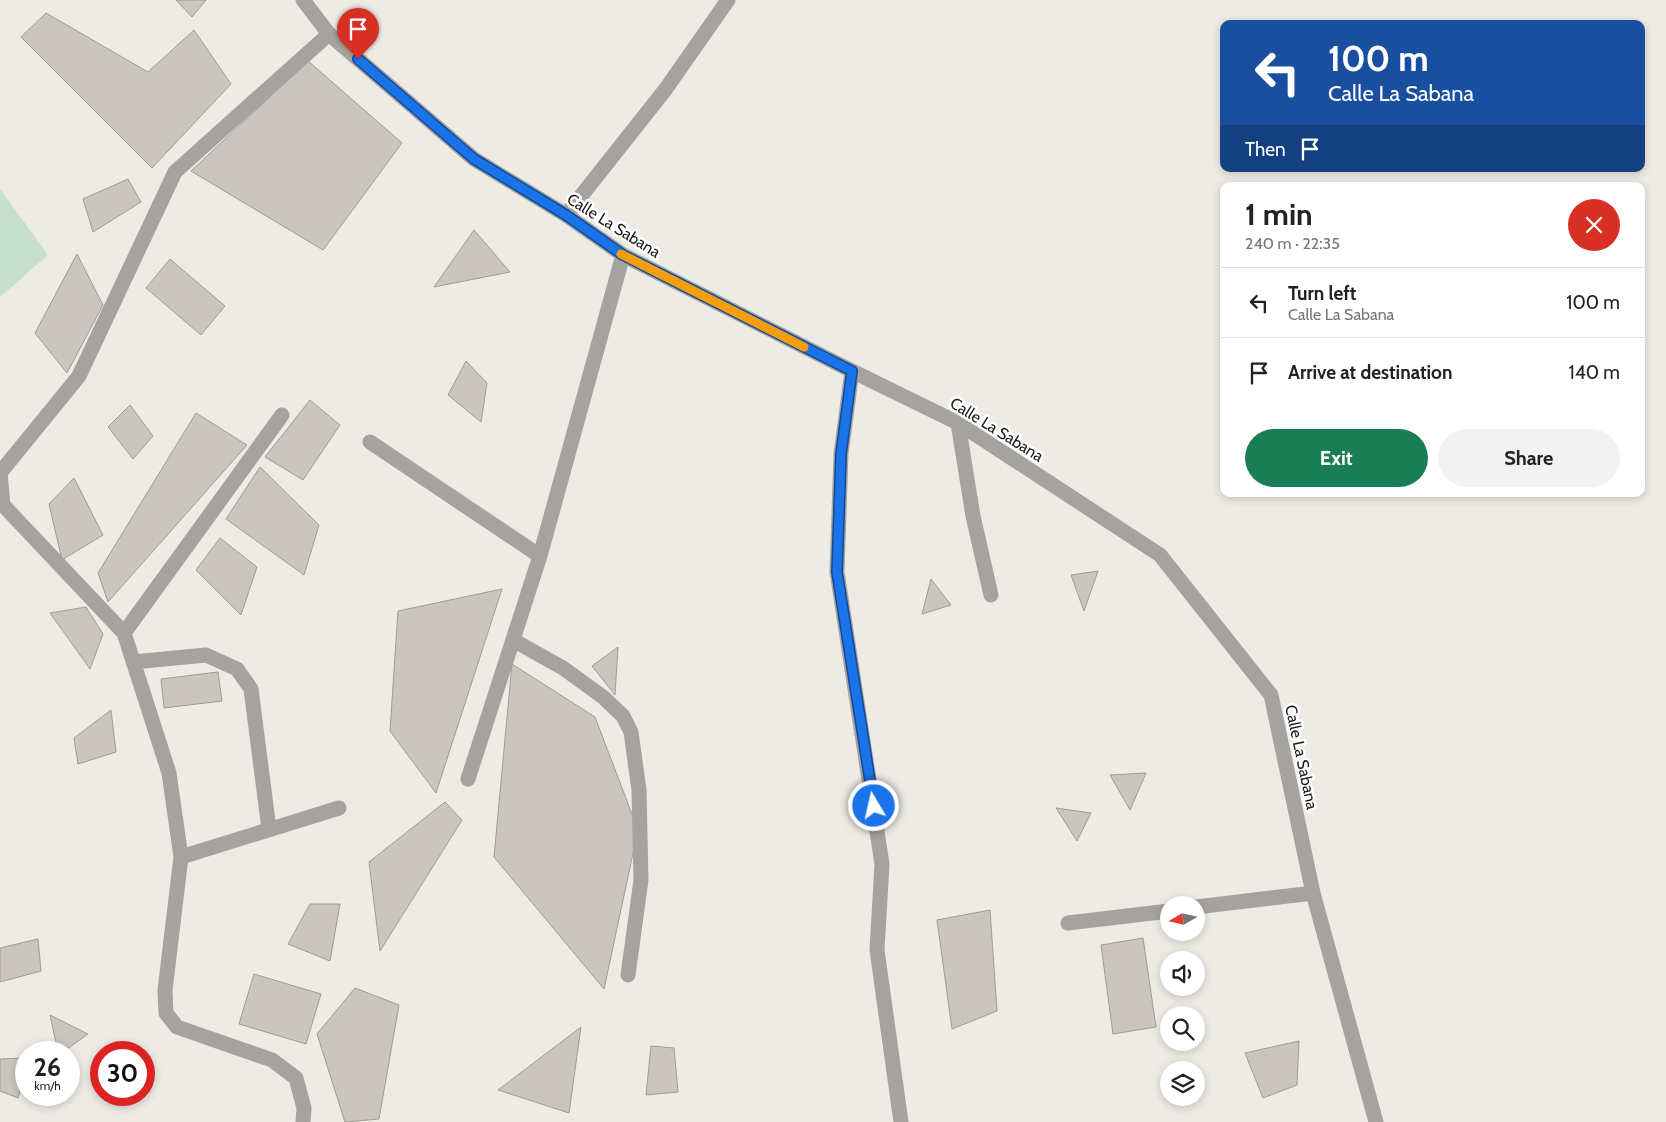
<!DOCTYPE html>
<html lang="en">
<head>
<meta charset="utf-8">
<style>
	:root { --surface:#fff; --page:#f2f2f2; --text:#222; --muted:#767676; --line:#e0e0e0; --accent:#197d56 }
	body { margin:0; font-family:Cabin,sans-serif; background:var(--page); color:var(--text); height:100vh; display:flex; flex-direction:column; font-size:19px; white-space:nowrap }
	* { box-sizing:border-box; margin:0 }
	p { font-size:16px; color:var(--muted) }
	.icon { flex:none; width:28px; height:28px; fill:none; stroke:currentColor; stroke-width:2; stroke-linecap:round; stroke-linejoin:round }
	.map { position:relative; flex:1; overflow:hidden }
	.side { position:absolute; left:1220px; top:182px; width:425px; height:315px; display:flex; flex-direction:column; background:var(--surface); border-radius:10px; box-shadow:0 2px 8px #0003 }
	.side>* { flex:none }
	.top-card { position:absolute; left:1220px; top:20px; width:425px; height:152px; border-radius:10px; box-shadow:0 2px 8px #0003; background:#1a4fa0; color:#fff; overflow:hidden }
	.needle { width:32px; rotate:261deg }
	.tools { position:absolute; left:1160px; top:896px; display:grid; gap:10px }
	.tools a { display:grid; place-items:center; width:45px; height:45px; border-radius:50%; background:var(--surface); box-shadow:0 2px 8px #0003; font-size:25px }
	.speed { position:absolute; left:15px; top:1041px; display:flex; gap:10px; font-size:25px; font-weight:700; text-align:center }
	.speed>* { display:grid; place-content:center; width:65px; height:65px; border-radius:50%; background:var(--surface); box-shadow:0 2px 8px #0003; line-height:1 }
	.speed small { font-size:12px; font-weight:400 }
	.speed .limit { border:8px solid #d22; background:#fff; color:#111 }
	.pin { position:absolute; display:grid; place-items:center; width:42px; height:42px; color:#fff; margin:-51px -21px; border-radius:50% 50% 50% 0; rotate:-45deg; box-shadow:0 0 5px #0007 }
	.pin .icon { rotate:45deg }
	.me { position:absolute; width:55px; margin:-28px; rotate:351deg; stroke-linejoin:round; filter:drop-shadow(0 0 4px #0008) }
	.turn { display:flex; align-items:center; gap:18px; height:105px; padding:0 25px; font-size:22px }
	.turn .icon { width:65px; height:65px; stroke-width:2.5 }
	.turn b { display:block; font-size:35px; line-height:42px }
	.then { display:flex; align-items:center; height:48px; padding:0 25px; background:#0003; gap:10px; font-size:19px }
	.round { display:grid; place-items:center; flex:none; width:52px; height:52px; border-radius:26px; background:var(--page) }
	.head { display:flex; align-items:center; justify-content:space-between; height:85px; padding:0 25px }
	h1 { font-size:30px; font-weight:700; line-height:38px }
	.button { display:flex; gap:10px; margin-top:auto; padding:10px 25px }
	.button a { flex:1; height:58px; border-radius:30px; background:var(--accent); color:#fff; font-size:20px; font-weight:700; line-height:58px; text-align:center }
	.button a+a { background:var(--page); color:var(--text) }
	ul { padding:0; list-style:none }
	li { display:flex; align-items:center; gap:15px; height:70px; padding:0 25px; border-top:1px solid var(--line) }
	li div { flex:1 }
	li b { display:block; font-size:19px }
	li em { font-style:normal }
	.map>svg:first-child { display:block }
	.green { fill:#c6e0cc }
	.building { fill:#cac5bf; stroke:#a09b96 }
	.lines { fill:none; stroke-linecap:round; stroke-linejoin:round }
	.minor { stroke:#a5a3a0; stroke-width:15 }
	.route-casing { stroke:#114b97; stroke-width:12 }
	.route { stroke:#1a73e8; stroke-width:9 }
	.slow { stroke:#f59e0b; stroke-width:9 }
	.labels { text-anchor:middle; stroke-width:5; stroke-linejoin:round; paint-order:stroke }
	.street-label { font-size:16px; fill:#1a1917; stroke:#fff }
</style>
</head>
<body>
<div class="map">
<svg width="1666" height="1122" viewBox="0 0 1666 1122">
	<rect width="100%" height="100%" fill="#edebe4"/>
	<path class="green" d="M0 189 48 255 0 297Z"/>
	<path class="building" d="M176 0H206L192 17Z
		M46 13 148 72 194 30 231 84 152 168 21 37Z
		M308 61 402 143 323 250 191 171Z
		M128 179 141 202 93 232 83 199Z
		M474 230 510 272 434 287Z
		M77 254 103 305 67 373 35 333Z
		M170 259 225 306 201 335 146 288Z
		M466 361 487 383 481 422 448 395Z
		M310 400 340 425 303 480 265 457Z
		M130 405 153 436 133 459 108 427Z
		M196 413 247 445 108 602 98 573Z
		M260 467 319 525 304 575 226 519Z
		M74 478 103 535 62 560 49 504Z
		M220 538 257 567 241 615 196 570Z
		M1098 571 1084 611 1071 575Z
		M931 579 951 605 922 614Z
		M502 589 436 793 390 731 398 611Z
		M86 607 103 634 90 669 50 613Z
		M618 647 615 695 592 666Z
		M512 664 595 717 638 830 604 989 494 857Z
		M218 672 222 701 164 708 161 679Z
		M111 710 116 752 78 764 74 738Z
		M1146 773 1130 810 1110 775Z
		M445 802 462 820 380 951 369 862Z
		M1056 808 1091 813 1077 841Z
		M310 904H340L330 961 288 944Z
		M990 910 997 1011 952 1029 937 920Z
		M1143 938 1156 1027 1113 1034 1101 945Z
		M38 939 41 971 0 982V948Z
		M254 974 321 994 306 1044 239 1024Z
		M355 988 399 1005 379 1119 345 1122 317 1034Z
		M50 1015 88 1034 63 1052H58Z
		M581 1027 569 1113 498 1090Z
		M1299 1041 1297 1085 1263 1098 1245 1053Z
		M651 1046 674 1048 678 1092 646 1095Z
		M26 1058V1072L18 1098 0 1091V1059Z"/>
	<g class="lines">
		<path class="minor" d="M303 0 329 34 474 159 566 215 623 255 852 371 958 423 1160 555 1271 695 1313 893 1376 1122
			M566 215 665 90 728 0
			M852 371 841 454 837 572 882 864 877 950 901 1122
			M958 423 973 516 991 595
			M370 442 540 556
			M124 633 282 415
			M513 640 563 668 603 697 623 716 631 732 639 790 641 880 628 975
			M133 662 206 655 237 669 251 689 269 829
			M468 779 540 556 623 255
			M181 857 339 808
			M1196 907 1313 893
			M1068 923 1169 911
			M303 1122 304 1108 296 1078 272 1060 177 1027 166 1013 165 990 181 857 169 773 124 633 3 505 0 473 79 376 175 172 329 34"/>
	</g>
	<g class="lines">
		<g class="route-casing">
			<path id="route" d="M358 59 474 159 566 215 623 255 852 371 841 454 837 572 874 806"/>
		</g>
		<use href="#route" class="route"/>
		<path class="slow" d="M621 254 804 347"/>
	</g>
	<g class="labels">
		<g class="street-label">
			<text transform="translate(614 225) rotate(32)" y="6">Calle La Sabana</text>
			<text transform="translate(997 429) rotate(32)" y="6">Calle La Sabana</text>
			<text transform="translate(1302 757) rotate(78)" y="6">Calle La Sabana</text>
		</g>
	</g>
</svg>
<div class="tools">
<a><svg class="needle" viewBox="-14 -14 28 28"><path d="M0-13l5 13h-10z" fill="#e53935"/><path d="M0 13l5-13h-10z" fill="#767676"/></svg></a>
<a><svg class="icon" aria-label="sound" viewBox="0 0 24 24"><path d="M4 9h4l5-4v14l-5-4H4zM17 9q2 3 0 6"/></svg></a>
<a><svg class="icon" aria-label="search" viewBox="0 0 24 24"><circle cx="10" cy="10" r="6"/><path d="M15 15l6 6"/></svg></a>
<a><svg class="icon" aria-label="layers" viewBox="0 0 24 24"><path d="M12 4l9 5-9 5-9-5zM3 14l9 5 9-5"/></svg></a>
</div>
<div class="speed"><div>26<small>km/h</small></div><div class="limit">30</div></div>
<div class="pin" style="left:358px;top:59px;background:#d93025"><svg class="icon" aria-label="arrive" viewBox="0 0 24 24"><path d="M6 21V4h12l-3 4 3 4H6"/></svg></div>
<svg class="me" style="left:874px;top:806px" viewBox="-20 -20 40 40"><circle r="17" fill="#1a73e8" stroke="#fff" stroke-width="3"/><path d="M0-11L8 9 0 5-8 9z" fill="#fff"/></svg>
<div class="top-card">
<div class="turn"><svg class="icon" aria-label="left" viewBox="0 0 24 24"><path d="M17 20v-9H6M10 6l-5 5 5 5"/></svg><div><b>100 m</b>Calle La Sabana</div></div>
<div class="then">Then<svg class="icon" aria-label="arrive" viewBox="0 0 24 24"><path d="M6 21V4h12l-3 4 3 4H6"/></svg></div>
</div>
<section class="side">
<div class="head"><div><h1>1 min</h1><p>240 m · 22:35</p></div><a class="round" style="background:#d93025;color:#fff"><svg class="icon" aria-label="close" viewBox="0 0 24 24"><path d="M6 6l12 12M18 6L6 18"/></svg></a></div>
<ul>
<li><svg class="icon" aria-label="left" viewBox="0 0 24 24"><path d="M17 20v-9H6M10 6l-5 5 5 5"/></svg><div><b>Turn left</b><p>Calle La Sabana</p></div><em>100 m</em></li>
<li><svg class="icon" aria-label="arrive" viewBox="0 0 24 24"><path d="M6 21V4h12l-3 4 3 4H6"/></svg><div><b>Arrive at destination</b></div><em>140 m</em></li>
</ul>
<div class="button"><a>Exit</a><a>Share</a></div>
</section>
</div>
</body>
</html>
